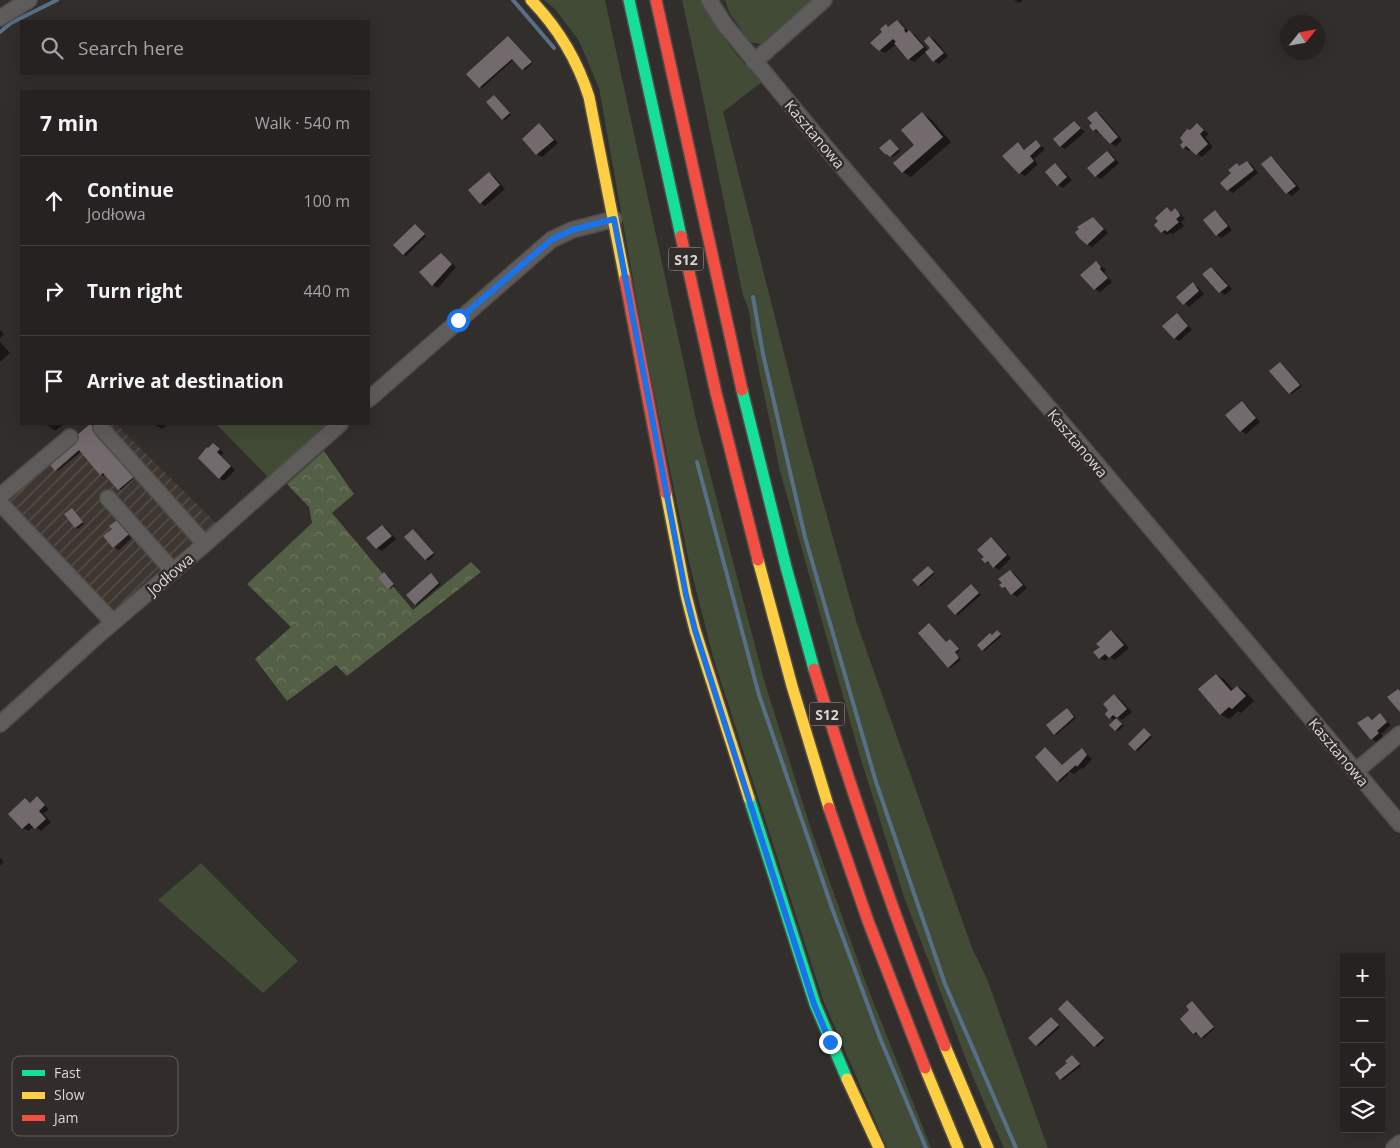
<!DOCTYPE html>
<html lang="en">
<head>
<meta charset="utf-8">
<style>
	:root { --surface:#252221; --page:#312f2e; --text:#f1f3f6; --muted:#a3a4a5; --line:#423f3f }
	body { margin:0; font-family:"Open Sans",sans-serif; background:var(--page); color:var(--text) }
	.controls { position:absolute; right:15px; bottom:15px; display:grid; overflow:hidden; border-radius:0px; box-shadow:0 5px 20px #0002 }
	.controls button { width:45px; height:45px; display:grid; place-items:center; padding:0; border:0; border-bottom:1px solid var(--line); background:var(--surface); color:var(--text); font:25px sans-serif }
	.compass { position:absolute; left:1280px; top:15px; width:45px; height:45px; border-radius:50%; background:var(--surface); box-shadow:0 5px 20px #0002; rotate:59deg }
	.stop { position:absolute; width:15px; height:15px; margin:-11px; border:4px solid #1a73e8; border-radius:50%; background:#fff }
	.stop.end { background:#1a73e8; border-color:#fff; box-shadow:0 1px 5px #0008 }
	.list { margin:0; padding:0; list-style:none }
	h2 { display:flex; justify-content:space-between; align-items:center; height:65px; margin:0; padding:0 20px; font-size:21px }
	h2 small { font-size:16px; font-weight:400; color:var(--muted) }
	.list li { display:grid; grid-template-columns:32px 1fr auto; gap:15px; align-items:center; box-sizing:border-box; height:90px; padding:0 20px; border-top:1px solid var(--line) }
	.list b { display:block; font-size:19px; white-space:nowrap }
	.list p { margin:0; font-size:16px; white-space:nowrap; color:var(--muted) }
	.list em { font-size:16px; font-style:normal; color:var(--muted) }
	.icon { flex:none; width:28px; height:28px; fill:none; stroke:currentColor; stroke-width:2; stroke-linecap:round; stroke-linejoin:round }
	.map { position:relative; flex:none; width:1400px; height:1148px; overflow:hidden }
	.search { position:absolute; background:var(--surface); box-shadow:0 5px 20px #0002; left:20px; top:20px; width:350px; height:55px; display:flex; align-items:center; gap:12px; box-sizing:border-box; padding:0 18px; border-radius:0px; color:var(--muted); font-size:19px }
	.panel { position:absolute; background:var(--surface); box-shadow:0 5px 20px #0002; left:20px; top:90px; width:350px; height:335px; border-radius:0px }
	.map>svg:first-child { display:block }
	.industrial { fill:url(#industrial-furrows) }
	.grass { fill:#414b36 }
	.forest { fill:url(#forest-crowns) }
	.shadow { fill:#0007 }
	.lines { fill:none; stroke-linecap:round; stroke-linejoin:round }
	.stream { stroke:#577087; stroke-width:4 }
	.building { fill:#736a6d }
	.street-casing { stroke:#4f4c4a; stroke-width:18 }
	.fast-casing { stroke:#4f4c4a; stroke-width:14 }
	.slow-casing { stroke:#4f4c4a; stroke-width:14 }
	.jam-casing { stroke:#4f4c4a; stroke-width:14 }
	.street { stroke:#5e5d5c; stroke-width:15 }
	.fast { stroke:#16e098; stroke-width:11 }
	.slow { stroke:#ffcf43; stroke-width:11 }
	.jam { stroke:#f24e42; stroke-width:11 }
	.route { stroke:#1a73e8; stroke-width:6 }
	.labels { text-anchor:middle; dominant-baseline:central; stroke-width:5; stroke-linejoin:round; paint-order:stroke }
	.shield { fill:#322d2b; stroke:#a7a3a1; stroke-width:1 }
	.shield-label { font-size:14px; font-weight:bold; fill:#d9d6d4 }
	.street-label { font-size:15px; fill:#d9d6d4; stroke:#322d2b }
	.key { fill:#322d2b; stroke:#64605e; stroke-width:1 }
	.key-label { font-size:14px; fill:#d9d6d4 }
</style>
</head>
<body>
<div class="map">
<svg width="1400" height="1148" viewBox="0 0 1400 1148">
	<defs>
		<pattern id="industrial-furrows" width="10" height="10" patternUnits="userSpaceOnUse" patternTransform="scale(1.25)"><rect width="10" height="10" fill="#3e3630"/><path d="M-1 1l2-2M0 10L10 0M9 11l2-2" fill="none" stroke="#59524d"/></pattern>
		<pattern id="forest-crowns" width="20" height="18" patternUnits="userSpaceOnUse" patternTransform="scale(1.25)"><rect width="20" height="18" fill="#546045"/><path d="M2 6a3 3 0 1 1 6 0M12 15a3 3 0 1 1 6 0" fill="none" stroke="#6c765f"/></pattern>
	</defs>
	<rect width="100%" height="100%" fill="#312e2c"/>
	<!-- industrial -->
	<path class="industrial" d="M 91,424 L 116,424 L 218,525 L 112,615 L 5,502 L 7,493 Z"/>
	<!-- grass -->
	<path class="grass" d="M 544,0 L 605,0 L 697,424 L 764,680 L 811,829 L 864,978 L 931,1148 L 887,1148 L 823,1000 L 713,657 L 689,562 L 647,358 L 599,88 L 579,41 L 556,10 Z
		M 682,0 L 702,0 C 712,24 742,66 763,81 L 723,112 L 807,444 L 857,624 L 972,948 L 987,979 L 1048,1148 L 1004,1148 L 972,1075 L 904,897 L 859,753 L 780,471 L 751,331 C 751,318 749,307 743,296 L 699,78 Z
		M 725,0 L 812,0 L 763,45 L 750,42 L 730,14 Z
		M 216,424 L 329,424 L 331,426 L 270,479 Z
		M 201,863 L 298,961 L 263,993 L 158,900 Z"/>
	<!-- forest -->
	<path class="forest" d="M 324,451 L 354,494 L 332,513 L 413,610 L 471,562 L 481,572 L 347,676 L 336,665 L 287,701 L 255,659 L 291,627 L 247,584 L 312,523 L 309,507 L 287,484 Z"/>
	<!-- shadow -->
	<path class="shadow" d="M 1014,0 L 1023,0 L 1019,3 Z
		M 897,21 L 902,24 L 909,32 L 915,35 L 928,50 L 931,48 L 930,37 L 935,40 L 948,56 L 939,64 L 934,61 L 926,52 L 914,62 L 909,59 L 896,44 L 885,53 L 880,50 L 872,43 L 884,32 L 886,26 L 890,27 Z
		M 510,38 L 533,63 L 525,70 L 514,59 L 482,88 L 468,74 Z
		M 494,96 L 511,115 L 505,120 L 503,119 Z
		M 1096,112 L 1101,115 L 1122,140 L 1116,146 L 1110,143 L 1101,132 L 1099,133 L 1094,130 Z
		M 922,114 L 930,118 L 951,142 L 911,177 L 903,172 L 895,163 L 916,145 Z
		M 1074,122 L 1085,132 L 1065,149 L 1060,146 Z
		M 1198,124 L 1209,134 L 1205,137 L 1213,147 L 1202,157 L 1191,149 L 1189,151 L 1184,148 L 1190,131 Z
		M 539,125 L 544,128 L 558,143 L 542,157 L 537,154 Z
		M 1036,141 L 1045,149 L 1034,159 L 1038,164 L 1025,176 L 1020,173 L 1004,156 L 1018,144 L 1026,150 Z
		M 892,142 L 900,151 L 893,157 L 887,154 L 881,148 Z
		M 1107,152 L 1112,155 L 1119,163 L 1101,179 L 1096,176 Z
		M 1271,158 L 1276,161 L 1300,189 L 1292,196 L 1287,193 Z
		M 1247,162 L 1252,165 L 1258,173 L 1233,193 L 1228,190 L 1237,164 L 1241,167 Z
		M 1055,165 L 1060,168 L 1072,180 L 1063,188 L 1058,185 Z
		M 489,173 L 494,176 L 505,189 L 485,206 L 480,203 Z
		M 1167,209 L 1172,212 L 1175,210 L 1180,213 L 1185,219 L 1181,222 L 1184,226 L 1173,234 L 1170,233 L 1167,235 L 1162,232 Z
		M 1215,212 L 1220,215 L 1232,230 L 1222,238 L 1217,235 Z
		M 1093,219 L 1098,222 L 1108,233 L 1092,247 L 1087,244 Z
		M 417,226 L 426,236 L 406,256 L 394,245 Z
		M 441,254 L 456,267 L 438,288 L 432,285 Z
		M 1096,262 L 1106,270 L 1104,272 L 1112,282 L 1100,292 L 1095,289 Z
		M 1211,268 L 1216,271 L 1232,289 L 1225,295 L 1220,292 L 1204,274 Z
		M 1193,284 L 1198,287 L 1204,294 L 1189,307 L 1178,297 Z
		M 1177,315 L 1182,318 L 1192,330 L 1179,341 L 1174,338 Z
		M 0,330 L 4,334 L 0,338 Z
		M 0,342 L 10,353 L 0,362 Z
		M 1281,363 L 1302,386 L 1292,394 L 1290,393 Z
		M 1242,403 L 1247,406 L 1260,422 L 1246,434 L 1241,431 Z
		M 46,424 L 64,424 L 55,431 Z
		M 153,424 L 168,424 L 162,429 Z
		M 91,426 L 136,477 L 121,490 L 106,474 L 103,476 L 101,474 L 82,451 L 58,471 L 56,470 Z
		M 213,444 L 224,453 L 221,455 L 235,470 L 224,481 L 219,478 Z
		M 72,509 L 84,524 L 78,529 L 75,528 Z
		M 117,521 L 122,524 L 133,537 L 119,550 L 113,547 Z
		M 382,526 L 387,529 L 396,539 L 382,551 L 377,548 Z
		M 414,530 L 435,554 L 428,561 L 406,537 Z
		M 991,539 L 996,542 L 1011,558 L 999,570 L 983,559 L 985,557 Z
		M 928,567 L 935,573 L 921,586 L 919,585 Z
		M 1010,571 L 1015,574 L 1027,588 L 1017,597 L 1003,587 Z
		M 387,575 L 395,585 L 391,589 L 388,588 Z
		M 433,576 L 441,584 L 417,605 L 415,604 Z
		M 973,587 L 981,595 L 958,615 L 956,614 Z
		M 929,625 L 946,643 L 950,640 L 960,650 L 956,654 L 961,660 L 950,668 L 948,667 Z
		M 1111,632 L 1117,635 L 1129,648 L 1115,660 L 1110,657 L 1105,661 L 1100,658 L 1101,647 Z
		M 999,633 L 1002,636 L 984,651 L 982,650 Z
		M 1216,675 L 1225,680 L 1234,691 L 1238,687 L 1246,692 L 1254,701 L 1241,713 L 1238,711 L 1229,719 L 1220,714 Z
		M 1114,695 L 1119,698 L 1132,712 L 1122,720 L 1118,718 L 1116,720 L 1124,726 L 1118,731 L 1111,725 L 1115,721 L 1106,714 L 1110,710 Z
		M 1069,711 L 1076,718 L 1056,735 L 1054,734 Z
		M 1380,715 L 1391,725 L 1381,734 L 1383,737 L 1377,742 L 1372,739 L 1359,724 L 1368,717 L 1374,720 Z
		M 1146,731 L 1152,737 L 1138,751 L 1135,750 Z
		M 1082,750 L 1092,759 L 1083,769 L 1081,768 L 1074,774 L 1066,770 L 1069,774 L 1060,782 L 1037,757 L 1062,766 Z
		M 37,798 L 49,809 L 43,814 L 51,822 L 41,831 L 34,826 L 28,831 L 23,828 L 10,814 L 25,799 L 31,803 Z
		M 0,858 L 4,862 L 0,866 Z
		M 1068,1002 L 1105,1040 L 1097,1047 L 1059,1009 Z
		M 1194,1004 L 1215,1028 L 1204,1038 L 1198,1033 L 1196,1035 L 1194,1033 L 1181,1019 L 1191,1011 Z
		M 1053,1019 L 1060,1027 L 1039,1046 L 1037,1045 Z
		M 1074,1058 L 1081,1066 L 1063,1080 L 1061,1079 Z"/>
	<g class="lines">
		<!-- stream -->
		<path class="stream" d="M 513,0 L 554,48
			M 0,32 L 11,23 L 57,0
			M 753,297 L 763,354 L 805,537 L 876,782 L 945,984 L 1016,1148
			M 697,462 L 759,695 L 832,908 L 880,1038 L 926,1148"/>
	</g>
	<!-- building -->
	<path class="building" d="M 897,20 L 905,29 L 904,30 L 906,33 L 909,30 L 924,47 L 908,60 L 894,43 L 896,42 L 893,39 L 879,51 L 870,43 L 882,32 L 880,29 L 886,24 L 888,27 Z
		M 508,36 L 532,62 L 522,70 L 512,59 L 479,88 L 466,74 Z
		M 929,36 L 944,53 L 933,62 L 925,52 L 930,48 L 924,41 Z
		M 494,95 L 510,113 L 502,120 L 486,102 Z
		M 1096,111 L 1118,137 L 1110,144 L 1096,129 L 1093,131 L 1089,126 L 1092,123 L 1087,118 Z
		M 922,112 L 943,137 L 902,173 L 893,163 L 914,145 L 901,130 Z
		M 1074,121 L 1081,128 L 1060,147 L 1053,139 Z
		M 539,123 L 554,140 L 536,155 L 522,139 Z
		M 1197,123 L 1204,130 L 1200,134 L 1208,144 L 1196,155 L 1186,146 L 1183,149 L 1180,145 L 1183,142 L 1180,138 L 1187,129 L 1190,130 Z
		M 890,139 L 899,149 L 890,157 L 887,154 L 886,155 L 879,148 Z
		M 1036,140 L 1041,146 L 1030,156 L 1034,161 L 1019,174 L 1002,156 L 1018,142 L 1024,150 Z
		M 1107,151 L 1115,160 L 1095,177 L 1087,168 Z
		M 1271,156 L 1296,186 L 1286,194 L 1261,164 Z
		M 1247,161 L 1254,170 L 1227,191 L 1220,183 L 1231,173 L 1228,170 L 1237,163 L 1239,166 Z
		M 1055,163 L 1067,177 L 1057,186 L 1045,172 Z
		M 489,172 L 500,185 L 480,204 L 468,190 Z
		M 1167,207 L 1171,212 L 1175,208 L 1179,213 L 1180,216 L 1176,219 L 1179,222 L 1167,232 L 1165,230 L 1161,233 L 1154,225 L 1158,221 L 1155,218 Z
		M 1215,210 L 1228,226 L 1216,236 L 1203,220 Z
		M 1093,217 L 1104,229 L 1087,245 L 1079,238 L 1075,232 L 1079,229 L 1077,227 Z
		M 415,224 L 425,234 L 403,255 L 393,245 Z
		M 441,253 L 452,264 L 432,286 L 419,272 Z
		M 1096,261 L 1101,267 L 1100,269 L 1108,278 L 1094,290 L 1080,275 Z
		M 1211,267 L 1228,286 L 1219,293 L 1202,274 Z
		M 1193,282 L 1199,291 L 1183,305 L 1176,297 Z
		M 1177,313 L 1188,326 L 1174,339 L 1162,326 Z
		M 1280,362 L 1300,385 L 1289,394 L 1269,371 Z
		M 1242,401 L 1256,418 L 1240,432 L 1225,415 Z
		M 90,424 L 135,476 L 118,490 L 103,473 L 100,475 L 79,450 L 55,471 L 47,461 Z
		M 213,443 L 220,449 L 217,452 L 231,466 L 219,479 L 198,458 L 207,447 L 208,448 Z
		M 72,508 L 83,522 L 75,528 L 64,514 Z
		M 117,520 L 129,534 L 113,548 L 103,536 L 112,529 L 109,526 Z
		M 382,525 L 392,536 L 376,549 L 366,538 Z
		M 413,529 L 434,553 L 425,560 L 404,537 Z
		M 991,537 L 1007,555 L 993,568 L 988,561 L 985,563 L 981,559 L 984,557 L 977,550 Z
		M 928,566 L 934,572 L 918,586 L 912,580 Z
		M 1010,570 L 1023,585 L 1011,595 L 1005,587 L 1002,588 L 999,585 L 1002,583 L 998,579 Z
		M 384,572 L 394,584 L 388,589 L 378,578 Z
		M 431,573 L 439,583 L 415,605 L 406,595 Z
		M 971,584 L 979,593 L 955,615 L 947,606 Z
		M 929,623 L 946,642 L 950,639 L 959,649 L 955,652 L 959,658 L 948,668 L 918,633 Z
		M 997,630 L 1001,634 L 982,651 L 977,645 L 990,633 L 992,635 Z
		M 1111,630 L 1124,645 L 1109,658 L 1105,654 L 1099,659 L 1093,652 L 1100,647 L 1096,644 Z
		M 1216,674 L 1231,691 L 1237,686 L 1246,696 L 1232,709 L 1229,707 L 1220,715 L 1198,689 Z
		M 1398,689 L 1400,691 L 1400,712 L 1387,697 Z
		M 1114,694 L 1127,709 L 1117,718 L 1113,715 L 1109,719 L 1105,714 L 1108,710 L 1103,704 Z
		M 1067,708 L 1074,717 L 1054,735 L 1046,725 Z
		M 1380,713 L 1387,722 L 1377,731 L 1379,733 L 1371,740 L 1357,723 L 1368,716 L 1372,720 Z
		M 1116,718 L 1122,724 L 1115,731 L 1109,725 Z
		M 1144,728 L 1151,735 L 1135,751 L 1128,744 Z
		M 1045,747 L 1062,765 L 1082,748 L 1087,755 L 1077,767 L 1076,765 L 1057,782 L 1035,757 Z
		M 37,796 L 45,805 L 39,811 L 46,819 L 35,829 L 29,823 L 22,829 L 8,814 L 25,798 L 30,803 Z
		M 1067,1000 L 1104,1038 L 1094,1047 L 1058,1009 Z
		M 1192,1001 L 1214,1027 L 1201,1038 L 1196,1032 L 1193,1034 L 1180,1019 L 1189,1010 L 1186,1006 Z
		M 1051,1017 L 1059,1025 L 1036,1046 L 1028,1038 Z
		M 1072,1055 L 1080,1064 L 1060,1080 L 1055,1073 L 1067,1063 L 1065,1061 Z"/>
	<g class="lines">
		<defs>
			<path id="street" d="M 709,0 L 725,25 L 828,150 L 1079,443 L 1400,824
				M 0,18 L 29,0
				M 754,62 L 824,0
				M 369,399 L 551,240 L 572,230 L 614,219
				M 101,428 L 205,544
				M 0,496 L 70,437
				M 108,498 L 173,571
				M 0,503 L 113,622
				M 0,724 L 96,637 L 205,544 L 340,424
				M 1356,771 L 1400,734
				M 1394,1148 L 1400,1143"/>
			<path id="fast" d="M 629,0 L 681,236
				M 742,390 L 786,567 L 814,669
				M 749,798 L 815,1004 L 847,1079"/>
			<path id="slow" d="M 531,0 C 559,29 577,59 589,97 L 625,279
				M 666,493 L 686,595 L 695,630 L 749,798
				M 758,560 L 792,686 L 829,808
				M 945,1046 L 988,1148
				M 925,1068 L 958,1148
				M 847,1079 L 879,1148"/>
			<path id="jam" d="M 656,0 L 742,390
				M 681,236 L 716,393 L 758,560
				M 625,279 L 666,493
				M 814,669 C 853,796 896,922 945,1046
				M 829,808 L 868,921 L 925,1068"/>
		</defs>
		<!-- street casing -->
		<use href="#street" class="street-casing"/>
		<!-- fast casing -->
		<use href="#fast" class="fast-casing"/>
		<!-- slow casing -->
		<use href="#slow" class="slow-casing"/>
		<!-- jam casing -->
		<use href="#jam" class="jam-casing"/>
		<!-- street -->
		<use href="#street" class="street"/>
		<!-- fast -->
		<use href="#fast" class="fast"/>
		<!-- slow -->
		<use href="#slow" class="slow"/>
		<!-- jam -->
		<use href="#jam" class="jam"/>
	</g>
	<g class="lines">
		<!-- route -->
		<path class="route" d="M 458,320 L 551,240 L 572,230 L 614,219 L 686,595 L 695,630 L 814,1004 L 830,1042"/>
	</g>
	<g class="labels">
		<!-- shield labels -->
		<g class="shield">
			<rect x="668.5" y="247.5" width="35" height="23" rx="4"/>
			<rect x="809.5" y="702.5" width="35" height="23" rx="4"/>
		</g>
		<g class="shield-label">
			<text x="686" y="259">S12</text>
			<text x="827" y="714">S12</text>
		</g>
		<!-- street labels -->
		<g class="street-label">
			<text transform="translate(815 134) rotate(50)">Kasztanowa</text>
			<text transform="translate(1078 443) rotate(50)">Kasztanowa</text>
			<text transform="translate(170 574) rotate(-41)">Jodłowa</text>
			<text transform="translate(1339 752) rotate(50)">Kasztanowa</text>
		</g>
	</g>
	<!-- legend -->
	<rect x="12" y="1056" width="166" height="80" rx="8" class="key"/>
	<rect x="22" y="1070" width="23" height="6" fill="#16e098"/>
	<rect x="22" y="1092" width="23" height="7" fill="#ffcf43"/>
	<rect x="22" y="1115" width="23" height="6" fill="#f24e42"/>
	<g class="key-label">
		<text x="54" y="1078">Fast</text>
		<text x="54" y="1100">Slow</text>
		<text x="54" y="1123">Jam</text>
	</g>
</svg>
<div class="controls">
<button>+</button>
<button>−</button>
<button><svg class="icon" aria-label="locate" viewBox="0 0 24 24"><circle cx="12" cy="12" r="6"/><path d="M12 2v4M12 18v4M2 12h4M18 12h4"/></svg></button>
<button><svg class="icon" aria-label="layers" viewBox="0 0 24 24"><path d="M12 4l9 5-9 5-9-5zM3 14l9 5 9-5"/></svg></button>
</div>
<svg class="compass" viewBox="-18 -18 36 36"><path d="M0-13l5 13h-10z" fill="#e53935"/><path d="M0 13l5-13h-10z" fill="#a3a4a5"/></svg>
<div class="stop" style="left:458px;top:320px"></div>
<div class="stop end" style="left:830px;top:1042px"></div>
<div class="search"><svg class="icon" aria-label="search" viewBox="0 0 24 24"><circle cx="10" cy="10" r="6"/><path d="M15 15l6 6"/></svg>Search here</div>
<section class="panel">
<h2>7 min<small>Walk · 540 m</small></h2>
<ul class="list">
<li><svg class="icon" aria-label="ahead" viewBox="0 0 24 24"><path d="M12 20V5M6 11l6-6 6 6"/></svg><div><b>Continue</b><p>Jodłowa</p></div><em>100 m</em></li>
<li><svg class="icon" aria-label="right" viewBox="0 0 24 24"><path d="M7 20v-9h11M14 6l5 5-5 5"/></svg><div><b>Turn right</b></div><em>440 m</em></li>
<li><svg class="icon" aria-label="arrive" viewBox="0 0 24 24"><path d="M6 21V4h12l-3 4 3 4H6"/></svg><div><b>Arrive at destination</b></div></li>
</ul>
</section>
</div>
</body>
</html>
